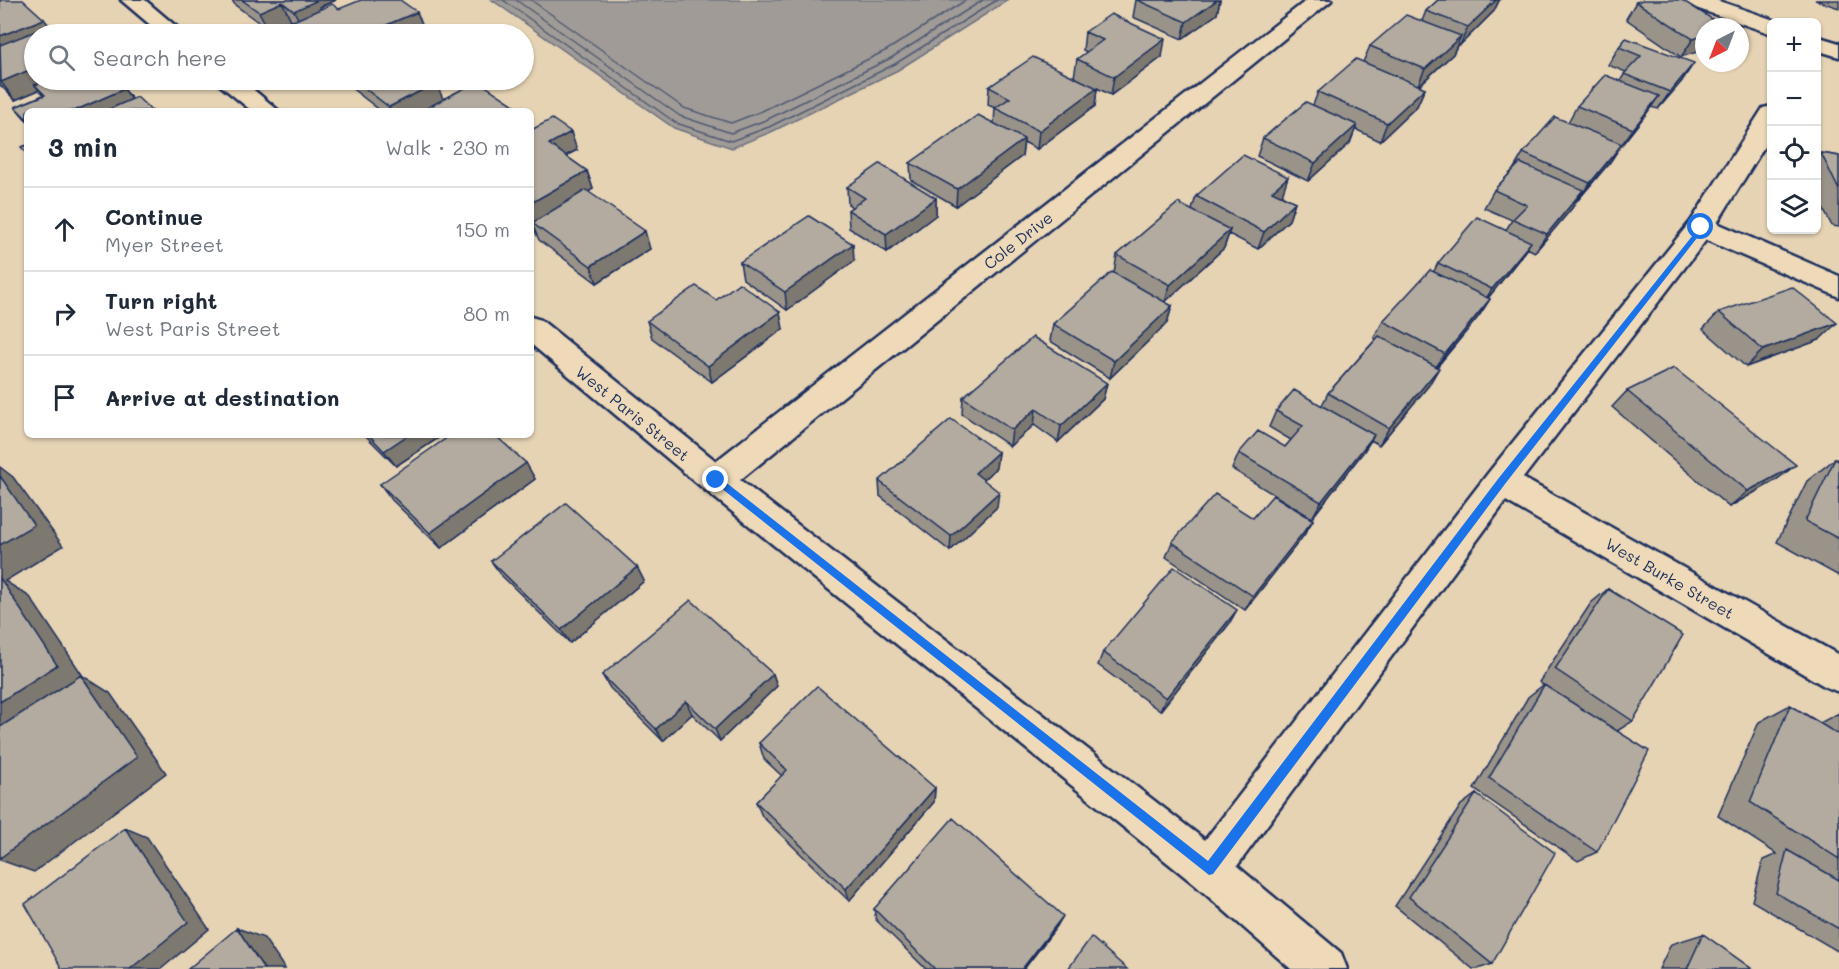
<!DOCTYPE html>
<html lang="en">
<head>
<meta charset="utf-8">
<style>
	:root { --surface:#fff; --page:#f2f2f3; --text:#1f2937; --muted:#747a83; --line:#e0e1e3 }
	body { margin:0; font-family:Mali,sans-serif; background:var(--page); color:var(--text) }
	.controls { position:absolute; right:18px; top:18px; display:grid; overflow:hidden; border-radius:9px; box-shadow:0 2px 4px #0004 }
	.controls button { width:54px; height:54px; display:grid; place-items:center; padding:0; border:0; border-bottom:2px solid var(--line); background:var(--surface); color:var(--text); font:30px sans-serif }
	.compass { position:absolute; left:1695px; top:18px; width:54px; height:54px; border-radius:50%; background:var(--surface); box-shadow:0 2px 4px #0004; rotate:222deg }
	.stop { position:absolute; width:18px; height:18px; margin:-14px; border:4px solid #1a73e8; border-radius:50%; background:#fff }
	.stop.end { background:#1a73e8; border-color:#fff; box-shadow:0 2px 6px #0008 }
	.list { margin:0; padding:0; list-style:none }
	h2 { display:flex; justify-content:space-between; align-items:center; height:78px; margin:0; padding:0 24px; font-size:26px }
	h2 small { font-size:20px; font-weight:400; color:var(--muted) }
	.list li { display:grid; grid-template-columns:39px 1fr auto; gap:18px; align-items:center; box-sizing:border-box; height:84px; padding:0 24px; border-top:2px solid var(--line) }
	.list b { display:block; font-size:22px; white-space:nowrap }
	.list p { margin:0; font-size:20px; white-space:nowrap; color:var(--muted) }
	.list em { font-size:20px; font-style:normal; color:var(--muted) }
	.icon { flex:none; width:33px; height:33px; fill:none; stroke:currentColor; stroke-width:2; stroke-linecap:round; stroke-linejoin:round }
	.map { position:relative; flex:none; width:1839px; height:969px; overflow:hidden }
	.search { position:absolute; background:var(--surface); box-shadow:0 2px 4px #0004; left:24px; top:24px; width:510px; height:66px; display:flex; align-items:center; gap:15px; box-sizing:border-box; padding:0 21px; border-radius:33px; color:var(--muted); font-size:22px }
	.panel { position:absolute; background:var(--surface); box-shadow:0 2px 4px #0004; left:24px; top:108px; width:510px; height:330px; border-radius:9px }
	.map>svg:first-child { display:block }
	.water { fill:#a09b96; stroke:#6b7080; stroke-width:1.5 }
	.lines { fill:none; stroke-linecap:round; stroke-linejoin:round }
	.shore { stroke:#505a74; stroke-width:1.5 }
	.minor-casing { stroke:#1b2f5e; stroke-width:5 }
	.minor { fill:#eedab8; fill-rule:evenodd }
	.wall { fill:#9a9389; stroke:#1b2f5e; stroke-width:1.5 }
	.shaded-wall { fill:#7d786f; stroke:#1b2f5e; stroke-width:1.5 }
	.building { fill:#b3ab9f; stroke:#1b2f5e; stroke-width:1.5 }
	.route { fill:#1a73e8 }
	.labels { text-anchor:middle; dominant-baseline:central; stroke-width:4.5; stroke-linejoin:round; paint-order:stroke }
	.street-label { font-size:16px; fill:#1b2f5e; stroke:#eedab8 }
</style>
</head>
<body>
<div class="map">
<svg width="1839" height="969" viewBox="0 0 1839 969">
	<rect width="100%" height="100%" fill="#e6d3b4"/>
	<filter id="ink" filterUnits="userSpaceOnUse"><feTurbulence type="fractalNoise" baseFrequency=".0167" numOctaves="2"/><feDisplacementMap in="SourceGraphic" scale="12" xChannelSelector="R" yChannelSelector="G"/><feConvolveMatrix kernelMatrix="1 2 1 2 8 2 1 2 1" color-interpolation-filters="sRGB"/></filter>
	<g filter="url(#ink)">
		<!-- water -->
		<path class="water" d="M 492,0 L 1008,0 L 898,70 L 771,132 L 732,148 L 674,128 Z"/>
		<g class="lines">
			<!-- shore -->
			<path class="shore" d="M 503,0 L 676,123 L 731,141 L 769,127 L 895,64 L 997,0
				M 516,0 L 680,116 L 731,133 L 766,120 L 891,58 L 983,0
				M 531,0 L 684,108 L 731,123 L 762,111 L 887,50 L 966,0"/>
			<defs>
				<path id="minor" d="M 121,0 L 145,0 L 185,34 L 161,34 Z
					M 1307,0 L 1332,0 L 740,480 L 1205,840 L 1489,472 L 1691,221 L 1763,108 L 1772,106 L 1772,134 L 1717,223 L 1839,276 L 1839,297 L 1706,240 L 1523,478 L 1839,655 L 1839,692 L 1826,687 L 1506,501 L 1237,866 L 1341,953 L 1347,969 L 1291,969 L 1194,884 L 704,489 L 531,344 L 531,317 L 541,320 L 716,461 Z
					M 1684,0 L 1716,0 L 1780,22 L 1772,22 L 1772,34 L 1687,5 Z
					M 1816,36 L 1839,43 L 1839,57 L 1816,50 Z
					M 217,80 L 242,80 L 279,111 L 252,111 L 220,85 Z"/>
			</defs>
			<!-- minor casing -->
			<use href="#minor" class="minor-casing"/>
			<!-- minor -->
			<use href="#minor" class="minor"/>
		</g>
		<!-- wall -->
		<path class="wall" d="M 0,0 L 34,80 L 124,89 L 132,99 L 152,111 L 27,111 L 27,121 L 15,107 L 43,95 L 39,90 L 15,100 L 0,85 Z
			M 232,0 L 336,0 L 320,7 L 321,9 L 339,9 L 424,29 L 412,34 L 290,34 L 284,25 L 293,21 L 291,20 L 269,30 L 235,5 Z
			M 1136,0 L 1220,0 L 1217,14 L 1182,39 L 1133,17 Z
			M 1438,0 L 1500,0 L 1499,1 L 1494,11 L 1460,45 L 1458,44 L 1453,54 L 1419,86 L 1425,88 L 1417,106 L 1380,141 L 1355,129 L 1350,143 L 1308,181 L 1257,156 L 1263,138 L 1313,105 L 1318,92 L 1363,62 L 1370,46 L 1422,21 L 1426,11 Z
			M 1815,0 L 1839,0 L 1839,8 Z
			M 1636,2 L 1725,27 L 1681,57 L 1626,19 Z
			M 1085,32 L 1162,57 L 1111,95 L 1097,88 L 1095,106 L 1037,149 L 1024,142 L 1022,156 L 956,206 L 911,180 L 910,163 L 994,123 L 995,108 L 988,105 L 989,87 L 1074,77 L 1077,59 L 1087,52 L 1083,50 Z
			M 1626,38 L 1682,81 L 1658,109 L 1651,107 L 1622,144 L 1610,162 L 1578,200 L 1577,200 L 1572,208 L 1535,252 L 1527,248 L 1519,259 L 1488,298 L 1490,299 L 1479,316 L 1437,367 L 1429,385 L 1379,445 L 1371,440 L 1364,451 L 1312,518 L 1232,469 L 1239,453 L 1285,447 L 1291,440 L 1269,427 L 1276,411 L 1322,405 L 1328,393 L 1376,339 L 1374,338 L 1383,321 L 1434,271 L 1438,263 L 1506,230 L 1512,220 L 1484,208 L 1494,190 L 1513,170 L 1523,153 L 1568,122 L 1577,106 L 1620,81 L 1626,72 L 1608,65 L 1619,47 Z
			M 341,80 L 431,80 L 443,99 L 473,84 L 466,80 L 490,80 L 481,84 L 523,111 L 381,111 Z
			M 531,130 L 577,150 L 566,156 L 587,171 L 593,189 L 588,192 L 650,249 L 597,283 L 539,240 L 532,224 Z
			M 1821,153 L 1839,156 L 1839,227 L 1832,226 L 1816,195 L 1816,158 Z
			M 847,187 L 936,198 L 936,215 L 887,252 L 849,228 L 848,210 L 852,207 L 848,204 Z
			M 1281,195 L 1295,202 L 1289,220 L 1258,249 L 1229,234 L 1224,248 L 1165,302 L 1172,306 L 1167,323 L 1110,378 L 1050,341 L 1053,324 L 1114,273 L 1117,255 L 1192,210 L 1196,196 L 1282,195 Z
			M 854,261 L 787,310 L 743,279 L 740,262 Z
			M 716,300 L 783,329 L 712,382 L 652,338 L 647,321 Z
			M 1719,312 L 1819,340 L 1746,367 L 1703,329 Z
			M 1107,383 L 1103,399 L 1058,442 L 1034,425 L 1010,446 L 962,414 L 963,397 Z
			M 1627,391 L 1776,480 L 1729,507 L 1612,407 Z
			M 365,435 L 443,435 L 396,466 Z
			M 998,452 L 996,468 L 983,480 L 997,507 L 950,551 L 880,496 L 879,481 Z
			M 1835,459 L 1839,461 L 1839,576 L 1777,542 L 1807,481 Z
			M 526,463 L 535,479 L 441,548 L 392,500 L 380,484 Z
			M 1253,518 L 1313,520 L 1304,535 L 1245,610 L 1166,557 L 1172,542 Z
			M 491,561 L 637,567 L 644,581 L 570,643 L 501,575 Z
			M 1608,589 L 1633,721 L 1617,731 L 1597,852 L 1578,861 L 1474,789 L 1528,697 L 1543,685 L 1539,682 L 1591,603 Z
			M 1229,624 L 1160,711 L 1098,665 L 1103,652 Z
			M 773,674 L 777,686 L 720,741 L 692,714 L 663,741 L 610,688 L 602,675 Z
			M 1790,705 L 1820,723 L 1839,713 L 1839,952 L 1752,901 L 1763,860 L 1777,854 L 1718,816 L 1759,722 Z
			M 759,743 L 935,788 L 934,802 L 849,901 L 762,816 L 756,802 L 782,776 L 764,759 Z
			M 1476,794 L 1492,964 L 1478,969 L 1473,969 L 1395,906 L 1461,805 Z
			M 874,909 L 1057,926 L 1024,969 L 926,969 L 876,920 Z
			M 1703,934 L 1752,969 L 1659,969 L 1671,944 Z"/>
		<!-- shaded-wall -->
		<path class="shaded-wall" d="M 308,0 L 336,0 L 320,7 L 325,19 L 303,28 L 294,11 Z
			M 1217,0 L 1220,0 L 1217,14 L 1182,39 L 1186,22 Z
			M 1496,0 L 1499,0 L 1494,11 L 1460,45 L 1468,27 Z
			M 282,2 L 291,20 L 269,30 L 259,12 Z
			M 417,12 L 424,29 L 412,34 L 371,34 L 370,32 Z
			M 44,19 L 56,34 L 34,34 L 0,59 L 0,36 Z
			M 1461,36 L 1453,54 L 1417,87 L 1425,69 Z
			M 1704,36 L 1704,50 L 1681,57 L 1693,39 Z
			M 1165,39 L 1162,57 L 1111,95 L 1114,77 Z
			M 1694,63 L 1682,81 L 1658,109 L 1670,92 Z
			M 34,68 L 34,80 L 64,80 L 35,85 L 39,90 L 15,100 L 1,82 Z
			M 473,80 L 490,80 L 476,86 Z
			M 436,83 L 444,101 L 424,111 L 391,111 L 389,107 Z
			M 1097,88 L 1095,106 L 1037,149 L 1039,131 Z
			M 1425,88 L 1417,106 L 1380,141 L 1387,123 Z
			M 124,89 L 137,106 L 127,111 L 74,111 Z
			M 1659,96 L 1647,113 L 1621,146 L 1633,129 Z
			M 1357,125 L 1350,143 L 1308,181 L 1315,163 Z
			M 571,132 L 577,150 L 555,161 L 549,144 Z
			M 1024,139 L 1022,156 L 956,206 L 957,189 Z
			M 1622,144 L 1610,162 L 1578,200 L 1590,183 Z
			M 587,171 L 593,189 L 531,225 L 531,203 Z
			M 1288,177 L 1282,195 L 1266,209 L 1272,191 Z
			M 1583,190 L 1572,208 L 1535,252 L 1547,234 Z
			M 936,198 L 936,215 L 887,252 L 886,234 Z
			M 1295,202 L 1289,220 L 1258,249 L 1264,232 Z
			M 1230,230 L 1224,248 L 1165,302 L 1170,285 Z
			M 645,231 L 650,249 L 597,283 L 591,266 Z
			M 1531,242 L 1519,259 L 1481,307 L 1492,289 Z
			M 853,244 L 854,261 L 787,310 L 785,292 Z
			M 1490,299 L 1479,316 L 1434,370 L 1445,354 Z
			M 1172,306 L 1167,323 L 1110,378 L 1114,361 Z
			M 780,312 L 783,329 L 712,382 L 708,366 Z
			M 1837,323 L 1819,340 L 1746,367 L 1763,350 Z
			M 1439,368 L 1429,385 L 1379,445 L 1389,428 Z
			M 1107,383 L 1103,399 L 1058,442 L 1061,426 Z
			M 1036,409 L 1034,425 L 1010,446 L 1012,430 Z
			M 408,435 L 443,435 L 396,466 L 384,451 Z
			M 1374,435 L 1364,451 L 1312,518 L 1321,502 Z
			M 998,452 L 996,468 L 973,489 L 975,473 Z
			M 526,463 L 535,479 L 441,548 L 430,533 Z
			M 1796,465 L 1776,480 L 1729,507 L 1748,491 Z
			M 0,467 L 13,477 L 63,546 L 5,581 L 30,597 L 83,676 L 110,693 L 166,773 L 34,872 L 0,860 Z
			M 999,492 L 997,507 L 950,551 L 951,536 Z
			M 1313,520 L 1304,535 L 1245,610 L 1253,596 Z
			M 637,567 L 644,581 L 570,643 L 561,630 Z
			M 1237,610 L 1229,624 L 1160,711 L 1166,698 Z
			M 773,674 L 777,686 L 720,741 L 715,729 Z
			M 686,701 L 692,714 L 663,741 L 656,729 Z
			M 935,788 L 934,802 L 849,901 L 846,889 Z
			M 125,828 L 147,837 L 209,929 L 161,969 L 130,969 Z
			M 1063,916 L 1057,926 L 1024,969 L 1022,969 Z
			M 237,928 L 264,938 L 285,969 L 264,969 Z"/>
		<!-- building -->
		<path class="building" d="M 0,0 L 23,0 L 44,19 L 0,36 Z
			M 242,0 L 315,0 L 316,1 L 294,11 L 282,2 L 259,12 Z
			M 361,0 L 400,0 L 417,12 L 370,32 L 373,34 L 297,34 L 284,25 L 332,4 L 339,9 Z
			M 1137,0 L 1217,0 L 1186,22 Z
			M 1438,0 L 1496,0 L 1468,27 L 1426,11 Z
			M 1643,0 L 1682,0 L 1725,27 L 1704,27 L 1704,36 L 1693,39 L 1636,2 Z
			M 1111,14 L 1165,39 L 1114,77 L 1077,59 L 1103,40 L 1085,32 Z
			M 1406,15 L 1461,36 L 1425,69 L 1370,46 Z
			M 46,27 L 54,34 L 34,34 L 34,68 L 1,82 L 0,45 Z
			M 1626,38 L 1694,63 L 1670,92 L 1624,74 L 1641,56 L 1619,47 Z
			M 1033,57 L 1097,88 L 1039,131 L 995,108 L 1010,98 L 989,87 Z
			M 1356,59 L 1425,88 L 1387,123 L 1318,92 Z
			M 1605,75 L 1659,96 L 1633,129 L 1577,106 Z
			M 48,80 L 113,80 L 124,89 L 74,111 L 27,111 L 27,119 L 15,107 L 45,95 L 35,85 Z
			M 354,80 L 431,80 L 436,83 L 389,107 Z
			M 478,81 L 523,111 L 421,111 Z
			M 137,97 L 152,111 L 105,111 Z
			M 1306,102 L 1357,125 L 1315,163 L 1263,138 Z
			M 978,115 L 1024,139 L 957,189 L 910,163 Z
			M 1555,117 L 1622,144 L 1590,183 L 1523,153 Z
			M 552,119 L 571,132 L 549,144 L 587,171 L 531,203 L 531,130 Z
			M 27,145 L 27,153 L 21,147 Z
			M 1821,153 L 1839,156 L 1839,190 Z
			M 1243,155 L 1288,177 L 1272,191 L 1295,202 L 1264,232 L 1196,196 Z
			M 1520,163 L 1583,190 L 1547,234 L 1513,219 L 1527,205 L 1494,190 Z
			M 880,164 L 936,198 L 886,234 L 848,210 L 865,198 L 847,187 Z
			M 586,190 L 645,231 L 591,266 L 532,223 Z
			M 1178,203 L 1230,230 L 1170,285 L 1117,255 Z
			M 809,216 L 853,244 L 785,292 L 740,262 Z
			M 1477,217 L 1531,242 L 1492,289 L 1438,263 Z
			M 1430,270 L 1490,299 L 1445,354 L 1383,321 Z
			M 1112,272 L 1172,306 L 1114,361 L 1053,324 Z
			M 739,283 L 780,312 L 708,366 L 647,321 L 696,286 L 716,300 Z
			M 1792,287 L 1837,323 L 1763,350 L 1719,312 Z
			M 1379,336 L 1439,368 L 1389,428 L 1328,393 Z
			M 1033,337 L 1107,383 L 1061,426 L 1036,409 L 1012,430 L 963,397 Z
			M 1674,368 L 1796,465 L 1748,491 L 1627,391 Z
			M 1294,390 L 1374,435 L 1321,502 L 1239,453 L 1258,431 L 1285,447 L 1303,426 L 1276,411 Z
			M 951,419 L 998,452 L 975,473 L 999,492 L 951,536 L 879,481 Z
			M 369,435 L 408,435 L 384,451 Z
			M 451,435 L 495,435 L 526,463 L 430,533 L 380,484 Z
			M 1835,459 L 1839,461 L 1839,539 L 1805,521 Z
			M 0,476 L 34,525 L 0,545 Z
			M 1215,494 L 1253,518 L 1273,495 L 1313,520 L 1253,596 L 1172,542 Z
			M 566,503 L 637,567 L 561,630 L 491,561 Z
			M 1174,567 L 1237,610 L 1166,698 L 1103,652 Z
			M 0,578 L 57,665 L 0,702 Z
			M 1608,589 L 1683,635 L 1633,721 L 1555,669 Z
			M 691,600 L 773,674 L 715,729 L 686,701 L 656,729 L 602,675 Z
			M 81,675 L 137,757 L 0,858 L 0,727 Z
			M 1544,685 L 1649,751 L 1597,852 L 1489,778 Z
			M 817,686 L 935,788 L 846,889 L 756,802 L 787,770 L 759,743 Z
			M 1790,705 L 1839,735 L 1839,859 L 1750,802 Z
			M 1476,794 L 1555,853 L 1492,964 L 1409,897 Z
			M 953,818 L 1063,916 L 1022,969 L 935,969 L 874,909 Z
			M 125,828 L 188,922 L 130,969 L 62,969 L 25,904 Z
			M 1787,850 L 1839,880 L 1839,929 L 1776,893 Z
			M 237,928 L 264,969 L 188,969 Z
			M 1703,934 L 1752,969 L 1687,969 Z
			M 1091,937 L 1127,969 L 1068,969 Z"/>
	</g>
	<!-- route -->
	<path class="route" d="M 1701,225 L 1704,226 L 1704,229 L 1505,484 L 1213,874 L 1209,875 L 711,480 L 716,476 L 719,477 L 1208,861 L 1498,479 Z"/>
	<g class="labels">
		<!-- street labels -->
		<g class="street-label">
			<text transform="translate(1018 240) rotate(-38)">Cole Drive</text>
			<text transform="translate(633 413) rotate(39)">West Paris Street</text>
			<text transform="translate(1670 578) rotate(30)">West Burke Street</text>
		</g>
	</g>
</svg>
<div class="controls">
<button>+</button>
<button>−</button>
<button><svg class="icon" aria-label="locate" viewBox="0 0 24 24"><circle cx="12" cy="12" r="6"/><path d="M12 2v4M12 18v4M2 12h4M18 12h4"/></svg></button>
<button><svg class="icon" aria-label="layers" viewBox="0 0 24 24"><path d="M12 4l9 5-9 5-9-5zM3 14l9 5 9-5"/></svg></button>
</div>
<svg class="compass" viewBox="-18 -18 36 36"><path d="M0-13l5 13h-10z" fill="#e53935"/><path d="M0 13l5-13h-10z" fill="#747a83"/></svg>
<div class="stop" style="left:1701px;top:227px"></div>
<div class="stop end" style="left:716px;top:480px"></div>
<div class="search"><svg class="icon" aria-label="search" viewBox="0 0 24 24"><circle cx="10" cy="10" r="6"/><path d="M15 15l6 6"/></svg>Search here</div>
<section class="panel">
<h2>3 min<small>Walk · 230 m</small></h2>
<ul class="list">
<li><svg class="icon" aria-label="ahead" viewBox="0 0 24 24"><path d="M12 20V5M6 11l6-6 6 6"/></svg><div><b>Continue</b><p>Myer Street</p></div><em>150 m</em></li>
<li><svg class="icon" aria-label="right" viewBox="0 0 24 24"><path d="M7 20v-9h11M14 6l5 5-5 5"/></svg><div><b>Turn right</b><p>West Paris Street</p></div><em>80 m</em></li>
<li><svg class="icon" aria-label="arrive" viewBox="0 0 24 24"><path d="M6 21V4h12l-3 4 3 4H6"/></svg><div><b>Arrive at destination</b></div></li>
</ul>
</section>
</div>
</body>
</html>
